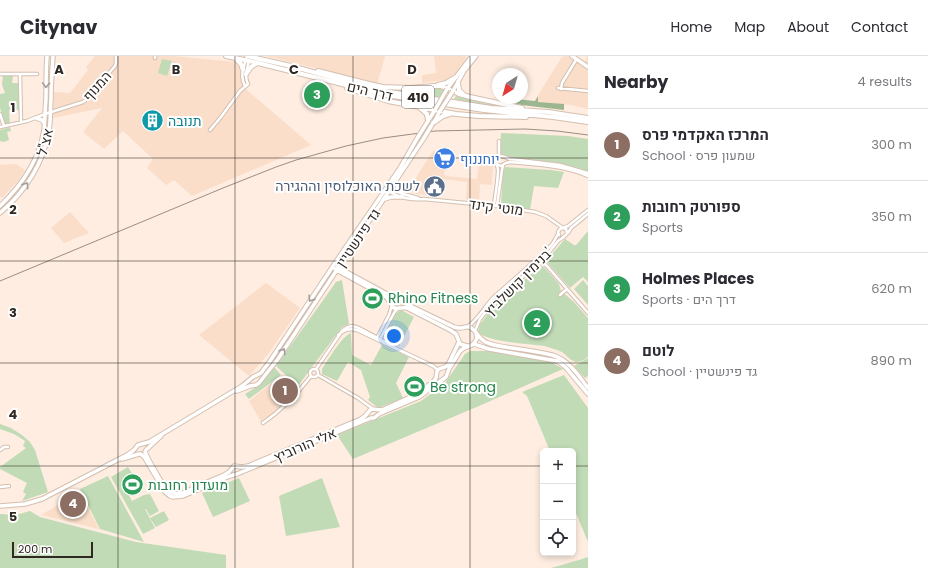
<!DOCTYPE html>
<html lang="en">
<head>
<meta charset="utf-8">
<style>
	:root { --surface:#fff; --page:#f7f7f7; --text:#2b2b33; --muted:#7c7c81; --line:#e1e1e2; --accent:#126169 }
	body { margin:0; font-family:Poppins,Heebo,sans-serif; background:var(--page); color:var(--text) }
	.controls { position:absolute; right:12px; bottom:12px; display:grid; overflow:hidden; border-radius:6px; box-shadow:0 2px 6px #0003 }
	.controls button { width:36px; height:36px; display:grid; place-items:center; padding:0; border:0; border-bottom:1px solid var(--line); background:var(--surface); color:var(--text); font:20px sans-serif }
	.compass { position:absolute; left:492px; top:12px; width:36px; height:36px; border-radius:50%; background:var(--surface); box-shadow:0 2px 6px #0003; rotate:217deg }
	.scale { position:absolute; left:12px; bottom:10px; width:81px; box-sizing:border-box; padding-left:4px; border:2px solid #302822; border-top:0; font-size:11px; line-height:14px; white-space:nowrap; color:#302822; -webkit-text-stroke:3px #fff; paint-order:stroke }
	.you { position:absolute; left:394px; top:280px; width:14px; height:14px; margin:-10px; border:3px solid #fff; border-radius:50%; background:#1a73e8; box-shadow:0 0 0 6px #1a73e833 }
	.badge { display:grid; place-items:center; width:26px; height:26px; border-radius:50%; background:var(--accent); color:#fff; font-size:13px; font-weight:700 }
	.pin { position:absolute; translate:-50% -50%; border:2px solid #fff; box-shadow:0 1px 4px #0006 }
	.list { margin:0; padding:0; list-style:none }
	h2 { display:flex; justify-content:space-between; align-items:center; height:52px; margin:0; padding:0 16px; font-size:17px }
	h2 small { font-size:13px; font-weight:400; color:var(--muted) }
	.list li { display:grid; grid-template-columns:26px 1fr auto; gap:12px; align-items:center; box-sizing:border-box; height:72px; padding:0 16px; border-top:1px solid var(--line) }
	.list b { display:block; font-size:15px; white-space:nowrap }
	.list p { margin:0; font-size:13px; white-space:nowrap; color:var(--muted) }
	.list em { font-size:13px; font-style:normal; color:var(--muted) }
	.icon { flex:none; width:22px; height:22px; fill:none; stroke:currentColor; stroke-width:2; stroke-linecap:round; stroke-linejoin:round }
	.map { position:relative; flex:none; width:588px; height:512px; overflow:hidden }
	header { display:flex; align-items:center; gap:24px; box-sizing:border-box; height:56px; padding:0 20px; background:var(--surface); border-bottom:1px solid var(--line) }
	header strong { font-size:19px }
	nav { display:flex; gap:22px; margin-inline-start:auto; font-size:14px }
	main { display:flex }
	aside { flex:1; background:var(--surface) }
	.map>svg:first-child { display:block }
	.built { fill:#fadec9 }
	.green { fill:#c1dbb7 }
	.forest { fill:#9bb690 }
	.lines { fill:none; stroke-linecap:round; stroke-linejoin:round }
	.street-casing { stroke:#d4bfb0; stroke-width:4.5 }
	.secondary-casing { stroke:#d4bfb0; stroke-width:5.5 }
	.primary-casing { stroke:#d4bfb0; stroke-width:6 }
	.street { stroke:#fff; stroke-width:2.5 }
	.secondary { stroke:#fff; stroke-width:3.5 }
	.primary { stroke:#fff; stroke-width:4 }
	.rail { stroke:#9b8e85; stroke-width:1 }
	.secondary-bridge-casing { stroke:#d4bfb0; stroke-width:5.5; stroke-linecap:butt }
	.secondary-bridge { stroke:#fff; stroke-width:3.5 }
	.oneway { stroke:#a29e9c }
	.grid { fill:none; stroke:#302822; stroke-width:1; stroke-opacity:0.55 }
	.labels { text-anchor:middle; dominant-baseline:central; stroke-width:4; stroke-linejoin:round; paint-order:stroke }
	.shield { fill:#fff; stroke:#6e6864; stroke-width:1 }
	.shield-label { font-size:13px; font-weight:bold; fill:#302822 }
	.street-label { font-size:14px; fill:#302822; stroke:#fff }
	.culture-label { font-size:14px; fill:#0d838f; stroke:#fff; text-anchor:start }
	.shop-label { font-size:14px; fill:#366cbe; stroke:#fff; text-anchor:start }
	.service-label { font-size:14px; fill:#4e5e75; stroke:#fff; text-anchor:end }
	.leisure-label { font-size:14px; fill:#27864d; stroke:#fff; text-anchor:start }
	.grid-label { font-size:13px; text-anchor:middle; font-weight:bold; fill:#302822; stroke:#fff; stroke-width:4; stroke-linejoin:round; paint-order:stroke }
</style>
</head>
<body>
<header>
<strong>Citynav</strong>
<nav><a>Home</a><a>Map</a><a>About</a><a>Contact</a></nav>
</header>
<main>
<div class="map">
<svg width="588" height="512" viewBox="0 0 588 512">
	<rect width="100%" height="100%" fill="#feede0"/>
	<!-- built -->
	<path class="built" d="M 95,0 L 174,0 L 235,6 L 239,8 L 242,27 L 247,34 L 311,89 L 192,140 L 174,124 L 166,129 L 147,112 L 153,103 L 123,75 L 104,93 L 83,76 L 102,52 L 53,62 L 54,36 L 70,37 L 88,14 L 86,11 Z
		M 266,0 L 385,0 L 377,29 L 327,15 Z
		M 434,0 L 465,0 L 467,2 L 455,18 L 446,24 L 422,27 L 422,19 L 436,17 Z
		M 565,0 L 574,0 L 584,8 L 587,0 L 588,0 L 588,53 L 571,49 L 538,46 L 538,39 L 562,1 Z
		M 433,95 L 447,96 L 444,120 L 477,123 L 479,108 L 493,109 L 492,129 L 480,128 L 479,145 L 466,144 L 467,126 L 427,121 L 426,139 L 416,138 L 408,134 Z
		M 16,108 L 25,114 L 24,116 L 17,126 L 2,142 L 0,140 L 0,109 Z
		M 70,156 L 89,177 L 64,187 L 51,172 Z
		M 266,227 L 300,252 L 269,297 L 249,320 L 199,279 Z
		M 282,319 L 298,332 L 278,353 L 274,357 L 261,366 L 249,345 Z
		M 80,436 L 99,473 L 41,459 Z"/>
	<!-- green -->
	<path class="green" d="M 162,3 L 172,5 L 167,20 L 158,17 Z
		M 3,18 L 13,19 L 12,27 L 19,27 L 19,54 L 9,54 L 10,67 L 5,68 L 0,52 L 0,38 L 5,37 L 2,29 Z
		M 437,32 L 446,35 L 442,42 L 405,36 L 404,34 Z
		M 456,40 L 483,47 L 505,50 L 483,49 L 454,43 Z
		M 10,71 L 11,75 L 7,76 L 9,84 L 4,86 L 0,85 L 0,74 Z
		M 501,77 L 568,80 L 588,83 L 588,116 C 569,106 531,104 509,102 L 500,97 Z
		M 506,111 L 551,114 L 564,116 L 558,132 L 534,130 L 530,154 L 502,150 L 501,148 L 503,117 L 504,113 Z
		M 588,175 L 588,226 L 583,221 L 570,232 L 546,205 L 565,183 L 574,189 L 576,189 Z
		M 540,210 L 542,210 L 545,212 L 559,228 L 561,235 L 574,246 L 588,262 L 588,301 C 585,303 581,306 577,306 C 572,306 566,299 562,296 C 556,293 550,292 544,290 C 530,288 487,286 478,276 L 479,270 L 492,252 Z
		M 342,224 L 349,268 L 342,271 L 298,330 L 276,310 L 336,226 Z
		M 583,224 L 588,230 L 588,249 L 574,233 Z
		M 401,254 L 414,261 L 399,290 L 384,281 L 395,258 Z
		M 351,277 L 352,299 L 371,309 L 382,289 L 409,301 L 396,327 L 403,342 L 378,352 L 368,344 L 370,341 L 361,314 L 348,306 L 337,325 L 322,318 L 322,313 C 328,304 342,280 351,277 Z
		M 470,295 L 488,295 L 551,306 L 563,313 L 479,350 L 353,403 L 337,379 L 421,345 L 445,327 L 465,298 Z
		M 588,302 L 588,320 L 585,322 L 574,310 Z
		M 274,311 L 281,319 L 249,343 L 245,338 L 261,328 Z
		M 564,319 L 588,352 L 588,486 L 573,450 L 573,395 L 550,395 L 527,340 L 522,336 Z
		M 0,368 L 11,372 L 22,379 L 30,386 L 35,394 L 48,436 L 22,445 L 26,438 L 23,436 L 27,427 L 0,413 L 0,411 L 26,392 L 23,390 L 25,385 L 14,378 L 0,373 Z
		M 128,411 L 136,424 L 133,425 L 131,423 L 123,428 L 132,445 L 144,439 L 150,438 L 159,455 L 150,460 L 146,453 L 145,453 L 155,472 L 143,478 L 111,421 Z
		M 108,420 L 144,486 L 100,473 L 80,433 Z
		M 239,422 L 250,445 L 213,461 L 202,437 Z
		M 322,422 L 340,471 L 286,480 L 279,440 Z
		M 30,455 L 40,461 L 136,486 L 226,499 L 226,512 L 0,512 L 0,458 L 16,459 Z
		M 164,455 L 169,464 L 156,471 L 150,462 Z
		M 588,501 L 588,512 L 551,512 L 579,504 Z"/>
	<!-- forest -->
	<path class="forest" d="M 538,40 L 538,46 L 564,48 L 564,54 L 521,49 L 494,41 L 535,45 Z"/>
	<g class="lines">
		<defs>
			<path id="street" d="M 155,2 L 155,0
				M 0,18 L 37,18
				M 20,18 L 21,66
				M 245,30 C 240,21 243,13 246,3
				M 558,32 L 588,35
				M 561,33 L 562,27 L 576,4
				M 0,58 L 4,70
				M 0,71 L 27,65 L 45,58 L 83,46 L 86,44 L 115,10 L 116,7 L 116,0
				M 210,74 L 221,61 L 240,35 L 248,28 C 244,20 247,13 249,5
				M 499,100 L 499,85
				M 497,108 L 501,110 L 506,107 L 510,106 C 534,108 567,110 588,120
				M 386,132 L 391,133 L 403,138 L 418,142
				M 389,135 C 398,142 413,144 424,143 L 497,150 L 535,156 L 546,160 L 563,172
				M 494,150 C 495,138 498,126 498,114 C 498,110 494,105 497,101 C 501,98 506,102 510,103 L 560,109 L 588,117
				M 497,150 L 502,114 L 503,109
				M 563,172 L 566,173 L 567,177 L 566,179 L 563,181
				M 568,177 L 571,172 L 588,158
				M 559,179 L 558,176 L 560,173 L 568,170 L 588,154
				M 539,206 L 543,207 L 547,210 L 588,257
				M 560,239 L 567,233
				M 467,271 C 478,264 485,250 494,241 L 545,196 L 553,187 L 558,178
				M 475,275 L 480,263 L 493,247 L 546,200 L 558,185 L 564,181
				M 338,279 C 344,274 349,272 357,274 L 433,310 L 438,314
				M 377,282 L 389,259 L 392,249
				M 380,283 L 394,257 L 397,253
				M310 317a4 4 0 1 1 8 0a4 4 0 1 1-8 0Z
				M 316,313 L 342,275 C 347,270 353,269 359,272 L 389,288
				M 318,319 L 358,342 L 373,353
				M 263,367 C 282,354 297,338 311,320
				M 0,394 L 4,391 L 8,391
				M 0,431 L 9,430"/>
			<path id="secondary" d="M 572,0 L 588,11
				M 447,33 L 456,21 L 472,0
				M 453,35 L 464,15 L 476,0
				M 36,62 L 42,64 L 44,67
				M 428,65 L 435,54
				M 434,66 L 440,55
				M 397,126 L 398,133 L 403,138
				M 385,143 L 391,141 L 401,141
				M 0,150 C 22,129 39,104 44,74 C 45,64 45,53 46,43 C 46,29 46,14 47,0
				M 0,157 C 25,136 44,107 49,74 C 51,64 50,54 51,43 C 51,29 52,14 53,0
				M 337,211 L 387,238 L 399,242 L 402,246 L 406,248 L 454,271 C 462,274 464,270 469,271 C 477,273 478,284 488,287 C 496,290 504,291 512,292 C 526,294 539,296 552,299 C 569,304 578,319 588,332
				M 335,213 L 386,241 L 394,252 C 397,253 403,251 407,252 L 450,274 L 456,278 L 460,288 L 467,290
				M 474,288 L 489,293 L 557,305 L 563,309 L 567,313 L 588,338
				M 256,329 L 259,327 L 278,303 L 424,82
				M 237,335 L 250,330 L 256,329
				M 146,394 L 161,380
				M 145,396 C 148,403 164,433 170,436 C 174,438 178,438 182,437 L 224,419 L 229,416 L 234,410 L 242,411 L 248,410 L 361,363 L 365,360 L 371,353 L 382,354 L 417,338 L 433,326 L 436,322 L 437,315 L 439,313 L 445,311 L 448,309 L 459,286
				M 141,398 L 145,402 L 165,436 L 170,440 L 173,441 L 183,440 L 230,420 L 237,418 L 371,362 L 374,362 L 379,358 L 419,341 L 446,321 L 449,313 L 460,295 L 464,292 L 472,289 L 475,286 L 477,282 L 476,277
				M 122,403 L 139,398
				M 0,450 L 25,448 L 42,443 L 127,399 L 133,395 L 138,389 L 149,386 L 242,330 L 253,321 L 261,317 L 270,305 L 333,210 L 400,112 L 418,81"/>
			<path id="primary" d="M 226,0 L 258,7 L 386,39 L 484,54 L 553,61 L 588,66
				M 247,0 L 291,10 L 383,35 L 491,52 L 548,56 L 588,62
				M 236,3 L 241,8 L 243,14
				M 318,15 L 369,28 L 383,31 L 410,32 L 435,30 L 441,30 L 459,38 L 470,41 L 522,52
				M 246,18 L 251,11 L 257,7
				M 458,26 L 459,34 L 464,39
				M 438,29 L 446,27 L 456,21
				M 347,32 L 388,45 L 456,58 L 479,60 L 526,61
				M 420,52 L 427,58 L 428,65
				M 433,67 L 443,60 L 450,58"/>
		</defs>
		<!-- street casing -->
		<use href="#street" class="street-casing"/>
		<!-- secondary casing -->
		<use href="#secondary" class="secondary-casing"/>
		<!-- primary casing -->
		<use href="#primary" class="primary-casing"/>
		<!-- street -->
		<use href="#street" class="street"/>
		<!-- secondary -->
		<use href="#secondary" class="secondary"/>
		<!-- primary -->
		<use href="#primary" class="primary"/>
		<!-- rail -->
		<path class="rail" d="M 0,225 L 223,132 L 276,111 L 296,104 L 346,90 L 383,82 L 435,75 L 525,73 L 557,75 L 588,79"/>
		<defs>
			<path id="secondary-bridge" d="M 435,54 L 447,33
				M 440,55 L 453,35
				M 418,81 L 428,65
				M 424,82 L 433,67"/>
		</defs>
		<!-- secondary-bridge casing -->
		<use href="#secondary-bridge" class="secondary-bridge-casing"/>
		<!-- secondary-bridge -->
		<use href="#secondary-bridge" class="secondary-bridge"/>
	</g>
	<!-- one-way arrows -->
	<defs><path id="oneway-chevron" d="M-2-3.5L2.5 0L-2 3.5" fill="none" stroke-width="1.6" stroke-linecap="round" stroke-linejoin="round"/></defs>
	<g class="oneway">
		<use href="#oneway-chevron" transform="translate(46 29) rotate(92)"/>
		<use href="#oneway-chevron" transform="translate(26 129) rotate(-53)"/>
		<use href="#oneway-chevron" transform="translate(311 243) rotate(123)"/>
		<use href="#oneway-chevron" transform="translate(283 295) rotate(-57)"/>
	</g>
	<!-- grid -->
	<path class="grid" d="M 118,0 L 118,512M 235,0 L 235,512M 353,0 L 353,512M 470,0 L 470,512M 0,102 L 588,102M 0,205 L 588,205M 0,307 L 588,307M 0,410 L 543,410M 573,410 L 588,410"/>
	<!-- icons -->
	<defs>
		<symbol id="building-disc" viewBox="-11 -11 22 22"><circle r="9.5" fill="#0f9aa8" stroke="#fff"/><path d="M-4-6H4V6H1V3H-1V6H-4ZM-2.5-4.3h1.7v1.8h-1.7ZM.8-4.3h1.7v1.8H.8ZM-2.5-1h1.7V.8h-1.7ZM.8-1h1.7V.8H.8Z" fill="#fff"/></symbol>
		<symbol id="supermarket-disc" viewBox="-11 -11 22 22"><circle r="9.5" fill="#3f7fe0" stroke="#fff"/><path d="M-6-5.5h2.5l.6 2H6L4.5 2H-2.5L-4.4-4H-6ZM-1.5 3.2a1.3 1.3 0 1 0 .1 0ZM3 3.2a1.3 1.3 0 1 0 .1 0Z" fill="#fff"/></symbol>
		<symbol id="civic-disc" viewBox="-11 -11 22 22"><circle r="9.5" fill="#5c6f8a" stroke="#fff"/><path d="M-.6-6.5H3V-4.5H.6V-3L4-1V1h2V6H-6V1h2V-1L-.6-3ZM-1.2 2.5V6h2.4V2.5Z" fill="#fff"/></symbol>
		<symbol id="stadium-disc" viewBox="-11 -11 22 22"><circle r="9.5" fill="#2e9e5b" stroke="#fff"/><path d="M0-5a6.5 5 0 1 0 0 10a6.5 5 0 1 0 0-10ZM-3.5-1.8h7v3.6h-7Z" fill="#fff"/></symbol>
	</defs>
	<g fill-rule="evenodd">
		<use href="#building-disc" x="140" y="52" width="25" height="25"/>
		<use href="#supermarket-disc" x="432" y="90" width="25" height="25"/>
		<use href="#civic-disc" x="422" y="118" width="25" height="25"/>
		<use href="#stadium-disc" x="360" y="230" width="25" height="25"/>
		<use href="#stadium-disc" x="402" y="318" width="25" height="25"/>
		<use href="#stadium-disc" x="120" y="416" width="25" height="25"/>
	</g>
	<g class="labels">
		<!-- shield labels -->
		<rect class="shield" x="402" y="30" width="32" height="22" rx="3"/>
		<g class="shield-label">
			<text x="418" y="41">410</text>
		</g>
		<!-- street labels -->
		<g class="street-label">
			<text transform="translate(97 30) rotate(-48)">המנוף</text>
			<text transform="translate(370 35) rotate(13)">דרך הים</text>
			<text transform="translate(45 86) rotate(-75)">אצ"ל</text>
			<text transform="translate(496 151) rotate(7)">מוטי קינד</text>
			<text transform="translate(358 182) rotate(-56)">גד פינשטיין</text>
			<text transform="translate(518 226) rotate(-45)">בנימין קושלביץ'</text>
			<text transform="translate(305 389) rotate(-23)">אלי הורוביץ</text>
		</g>
		<!-- culture labels -->
		<g class="culture-label">
			<text x="168" y="65">תנובה</text>
		</g>
		<!-- shop labels -->
		<g class="shop-label">
			<text x="460" y="103">יוחננוף</text>
		</g>
		<!-- service labels -->
		<g class="service-label">
			<text x="420" y="130">לשכת האוכלוסין וההגירה</text>
		</g>
		<!-- leisure labels -->
		<g class="leisure-label">
			<text x="388" y="242">Rhino Fitness</text>
			<text x="430" y="331">Be strong</text>
			<text x="148" y="429">מועדון רחובות</text>
		</g>
	</g>
	<g class="grid-label">
		<text x="59" y="18">A</text>
		<text x="176" y="18">B</text>
		<text x="294" y="18">C</text>
		<text x="412" y="18">D</text>
		<text x="13" y="56">1</text>
		<text x="13" y="158">2</text>
		<text x="13" y="261">3</text>
		<text x="13" y="363">4</text>
		<text x="13" y="465">5</text>
	</g>
</svg>
<div class="controls">
<button>+</button>
<button>−</button>
<button><svg class="icon" aria-label="locate" viewBox="0 0 24 24"><circle cx="12" cy="12" r="6"/><path d="M12 2v4M12 18v4M2 12h4M18 12h4"/></svg></button>
</div>
<svg class="compass" viewBox="-18 -18 36 36"><path d="M0-13l5 13h-10z" fill="#e53935"/><path d="M0 13l5-13h-10z" fill="#7c7c81"/></svg>
<div class="scale">200 m</div>
<div class="you"></div>
<div class="pin badge" style="left:285px;top:335px;background:#8d6e63">1</div>
<div class="pin badge" style="left:537px;top:267px;background:#2e9e5b">2</div>
<div class="pin badge" style="left:317px;top:39px;background:#2e9e5b">3</div>
<div class="pin badge" style="left:73px;top:448px;background:#8d6e63">4</div>
</div>
<aside>
<h2>Nearby<small>4 results</small></h2>
<ul class="list">
<li><span class="badge" style="background:#8d6e63">1</span><div><b>המרכז האקדמי פרס</b><p>School · שמעון פרס</p></div><em>300 m</em></li>
<li><span class="badge" style="background:#2e9e5b">2</span><div><b>ספורטק רחובות</b><p>Sports</p></div><em>350 m</em></li>
<li><span class="badge" style="background:#2e9e5b">3</span><div><b>Holmes Places</b><p>Sports · דרך הים</p></div><em>620 m</em></li>
<li><span class="badge" style="background:#8d6e63">4</span><div><b>לוטם</b><p>School · גד פינשטיין</p></div><em>890 m</em></li>
</ul>
</aside>
</main>
</body>
</html>
